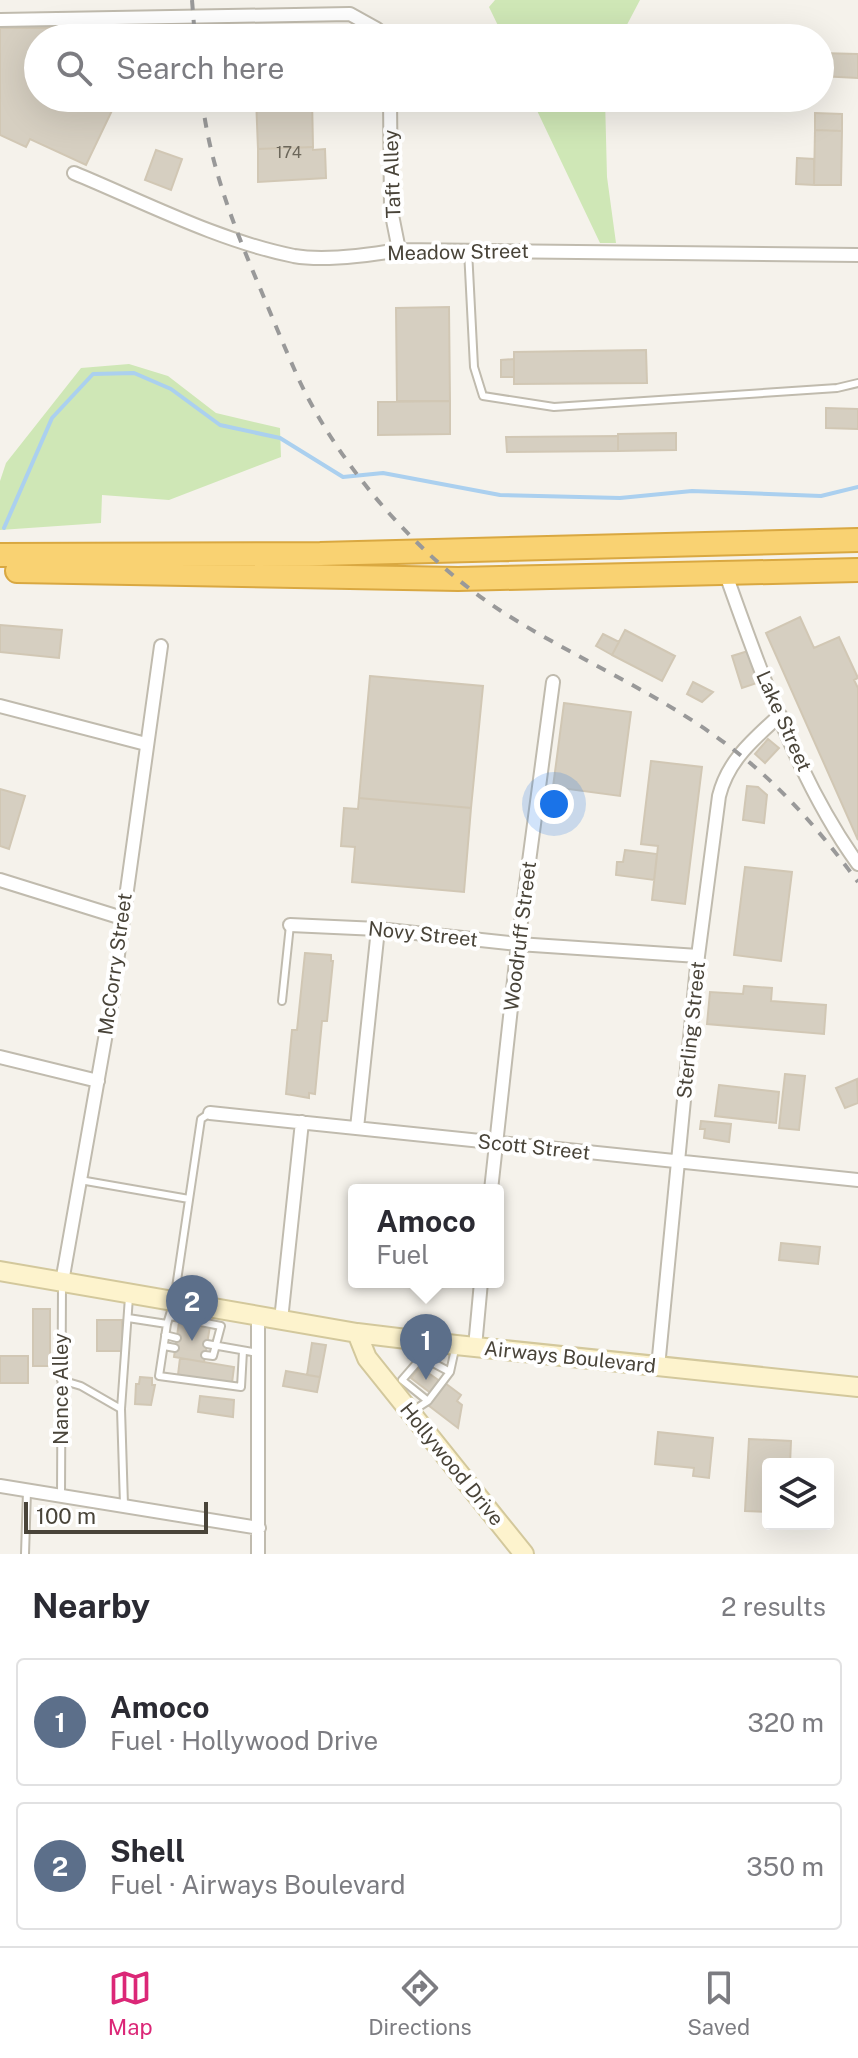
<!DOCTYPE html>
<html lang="en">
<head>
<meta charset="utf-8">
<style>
	:root { --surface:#fff; --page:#f2f2f3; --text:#2b2b33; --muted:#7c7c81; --line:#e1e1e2; --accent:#db2777 }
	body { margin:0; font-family:"Public Sans",sans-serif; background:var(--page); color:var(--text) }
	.controls { position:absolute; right:24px; bottom:24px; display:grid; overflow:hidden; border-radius:8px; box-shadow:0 8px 32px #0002 }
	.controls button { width:72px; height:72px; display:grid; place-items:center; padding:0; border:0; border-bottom:2px solid var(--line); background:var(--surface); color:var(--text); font:40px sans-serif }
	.scale { position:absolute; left:24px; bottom:20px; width:184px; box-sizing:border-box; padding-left:8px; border:4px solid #494439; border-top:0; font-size:22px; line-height:28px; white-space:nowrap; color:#494439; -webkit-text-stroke:6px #fff; paint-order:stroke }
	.you { position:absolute; left:554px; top:804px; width:28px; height:28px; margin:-20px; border:6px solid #fff; border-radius:50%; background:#1a73e8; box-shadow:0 0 0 12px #1a73e833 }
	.badge { display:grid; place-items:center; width:52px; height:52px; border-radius:50%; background:var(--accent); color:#fff; font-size:26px; font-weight:700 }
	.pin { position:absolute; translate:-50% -66px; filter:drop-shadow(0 2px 4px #0008) }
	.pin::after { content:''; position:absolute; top:42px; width:28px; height:24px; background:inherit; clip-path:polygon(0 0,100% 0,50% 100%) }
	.popup { position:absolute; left:348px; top:1184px; width:156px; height:104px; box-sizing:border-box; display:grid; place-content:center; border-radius:8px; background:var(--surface); filter:drop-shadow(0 2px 6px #0005); font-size:26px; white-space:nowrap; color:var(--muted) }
	.popup b { font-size:30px; color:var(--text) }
	.popup::after { content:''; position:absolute; left:50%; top:100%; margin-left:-16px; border:16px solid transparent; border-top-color:var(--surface) }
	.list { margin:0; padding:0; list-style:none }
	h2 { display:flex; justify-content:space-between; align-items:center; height:104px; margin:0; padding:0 32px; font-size:34px }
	h2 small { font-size:26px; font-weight:400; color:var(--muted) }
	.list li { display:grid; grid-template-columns:52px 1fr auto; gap:24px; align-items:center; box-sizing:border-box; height:128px; margin:0 16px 16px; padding:0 16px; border:2px solid var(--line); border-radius:8px }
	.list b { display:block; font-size:30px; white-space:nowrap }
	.list p { margin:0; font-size:26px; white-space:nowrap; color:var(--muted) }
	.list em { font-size:26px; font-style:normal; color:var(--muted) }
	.icon { flex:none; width:44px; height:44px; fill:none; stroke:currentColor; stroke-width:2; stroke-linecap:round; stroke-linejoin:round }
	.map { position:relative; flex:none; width:858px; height:1554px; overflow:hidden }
	.search { position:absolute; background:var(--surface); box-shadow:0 8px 32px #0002; left:24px; right:24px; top:24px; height:88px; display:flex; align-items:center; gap:20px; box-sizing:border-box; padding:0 28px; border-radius:44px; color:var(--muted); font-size:30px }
	.sheet { height:392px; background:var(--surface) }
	nav { display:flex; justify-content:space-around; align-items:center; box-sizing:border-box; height:112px; border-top:2px solid var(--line); background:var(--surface); font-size:22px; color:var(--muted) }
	nav a { display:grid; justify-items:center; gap:4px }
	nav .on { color:var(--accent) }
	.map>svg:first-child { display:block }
	.green { fill:#cfe7b6 }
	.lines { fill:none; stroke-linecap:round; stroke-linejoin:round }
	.stream { stroke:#abd0ef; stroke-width:4 }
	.building { fill:#d6cfc1; stroke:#d1c7b4; stroke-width:2 }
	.lane-casing { stroke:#c0bbae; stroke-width:10 }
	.street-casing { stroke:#c0bbae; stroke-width:16 }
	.secondary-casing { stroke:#d3c89c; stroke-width:22 }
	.highway-casing { stroke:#d9a841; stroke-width:26 }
	.lane { stroke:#fff; stroke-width:6 }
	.street { stroke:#fff; stroke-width:12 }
	.secondary { stroke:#fdf3cd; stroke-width:18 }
	.highway { stroke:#f9d272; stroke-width:22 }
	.rail { stroke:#999; stroke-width:4; stroke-dasharray:10 10; stroke-linecap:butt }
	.labels { text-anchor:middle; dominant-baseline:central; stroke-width:8; stroke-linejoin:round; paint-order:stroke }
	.number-label { font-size:16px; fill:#6c675b }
	.street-label { font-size:20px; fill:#494439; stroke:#fff }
</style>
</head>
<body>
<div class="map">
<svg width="858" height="1554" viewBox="0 0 858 1554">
	<rect width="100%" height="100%" fill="#f5f2eb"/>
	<!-- green -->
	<path class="green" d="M 495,0 L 640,0 L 620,38 L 504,38 L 489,7 Z
		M 531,98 L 605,98 L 607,177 L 616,243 L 600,243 Z
		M 129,364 L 168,376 L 216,413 L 280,428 L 281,457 L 169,500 L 102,495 L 101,523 L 0,530 L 0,481 L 6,463 L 81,368 Z"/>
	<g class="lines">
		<!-- stream -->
		<path class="stream" d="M 4,528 L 52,418 L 93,374 L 134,373 L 171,389 L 220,425 L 280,438 L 343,477 L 383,473 L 500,495 L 620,498 L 692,491 L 821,496 L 858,487"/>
	</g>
	<!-- building -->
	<path class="building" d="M 0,28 L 109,28 L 131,38 L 38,38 L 38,98 L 118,98 L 86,165 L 30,139 L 26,147 L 0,135 Z
		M 820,53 L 858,54 L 858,78 L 820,76 Z
		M 256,98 L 312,98 L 313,147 L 258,149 Z
		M 815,113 L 842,114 L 842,131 L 815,130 Z
		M 815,130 L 842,131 L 841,185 L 814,185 Z
		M 313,147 L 313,150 L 325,149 L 326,178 L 258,182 L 258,149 Z
		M 156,150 L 182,159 L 171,190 L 145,180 Z
		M 797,158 L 814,159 L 814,185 L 796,184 Z
		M 449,307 L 450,401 L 397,401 L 396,308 Z
		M 646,350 L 647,383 L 514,384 L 514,352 Z
		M 514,359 L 514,377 L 501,377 L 501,360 Z
		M 450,401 L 450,434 L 378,435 L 378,402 Z
		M 826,408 L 858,409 L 858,429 L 826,428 Z
		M 676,433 L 676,450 L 618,451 L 618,434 Z
		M 618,436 L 618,451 L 507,452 L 506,437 Z
		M 800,617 L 814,648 L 839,637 L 858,678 L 854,680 L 858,688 L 858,840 L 766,633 Z
		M 0,625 L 62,630 L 59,658 L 0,652 Z
		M 625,630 L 675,656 L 662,681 L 612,655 Z
		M 603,634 L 619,642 L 612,655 L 596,646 Z
		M 748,651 L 760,682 L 742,688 L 732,656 Z
		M 370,676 L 483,686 L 471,808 L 359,798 Z
		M 693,682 L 713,692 L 702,702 L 687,694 Z
		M 564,703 L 631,712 L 620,796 L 553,787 Z
		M 768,739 L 779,748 L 765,763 L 755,754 Z
		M 651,761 L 702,767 L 685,904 L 652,900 L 658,846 L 641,844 Z
		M 747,786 L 758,787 L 767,795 L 764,823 L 743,820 Z
		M 0,789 L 25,796 L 9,849 L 0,846 Z
		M 359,798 L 471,808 L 464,892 L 352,882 L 355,847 L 341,846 L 344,808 L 358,809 Z
		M 625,850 L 657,854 L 654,880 L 616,875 L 617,862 L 623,862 Z
		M 745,867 L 792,872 L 781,961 L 734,955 Z
		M 305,953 L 331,955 L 331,961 L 333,961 L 327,1021 L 322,1021 L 315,1094 L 309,1093 L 309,1098 L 286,1094 L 292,1030 L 297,1030 Z
		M 744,986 L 772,988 L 771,1001 L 826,1005 L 824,1034 L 707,1024 L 710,992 L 743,994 Z
		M 785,1074 L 805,1076 L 799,1130 L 779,1128 Z
		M 857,1079 L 858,1103 L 845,1108 L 836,1088 Z
		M 719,1085 L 779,1092 L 776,1123 L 715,1116 Z
		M 701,1121 L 731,1124 L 729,1142 L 704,1138 L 705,1129 L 700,1129 Z
		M 781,1243 L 820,1247 L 818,1264 L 779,1260 Z
		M 33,1309 L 50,1309 L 50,1366 L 33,1366 Z
		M 97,1320 L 122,1320 L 122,1351 L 97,1351 Z
		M 179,1322 L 210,1326 L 204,1362 L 174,1357 Z
		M 312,1343 L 326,1345 L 320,1377 L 307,1375 Z
		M 0,1356 L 28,1356 L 28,1383 L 0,1383 Z
		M 180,1358 L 234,1367 L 232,1383 L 178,1375 Z
		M 420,1367 L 441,1382 L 432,1394 L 411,1378 Z
		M 286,1371 L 320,1377 L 317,1392 L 283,1386 Z
		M 140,1377 L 152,1378 L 152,1385 L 155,1385 L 151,1405 L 135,1404 L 136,1384 L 139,1384 Z
		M 445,1383 L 461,1395 L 457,1401 L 462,1405 L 458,1428 L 428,1405 Z
		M 200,1396 L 234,1400 L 233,1417 L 198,1412 Z
		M 658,1432 L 713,1438 L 709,1478 L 693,1476 L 694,1468 L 655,1464 Z
		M 749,1439 L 791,1441 L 790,1464 L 768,1464 L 768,1512 L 745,1511 Z"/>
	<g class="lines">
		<defs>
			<path id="lane" d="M 468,250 L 474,367 L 483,396 L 554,407 L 837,388 L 858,383
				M 282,1001 L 290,925
				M 80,1180 L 189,1199
				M 170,1316 L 221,1326 L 213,1356 L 205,1355
				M 128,1318 L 167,1324 L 174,1301 L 201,1119 L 210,1113
				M 167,1324 L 159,1376 L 241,1387 L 243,1351
				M 165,1335 L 177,1338
				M 207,1344 L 258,1353
				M 164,1346 L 175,1348
				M 61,1380 L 81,1386 L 121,1409
				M 428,1401 L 450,1372 L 455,1349
				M 414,1410 L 428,1401 L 402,1380 L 422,1357 L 450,1372
				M 61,1496 L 62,1285
				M 124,1505 L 121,1409 L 129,1297
				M 25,1554 L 27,1491"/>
			<path id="street" d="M 0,20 L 350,14 L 377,29 L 380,38
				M 390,98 L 391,210 L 399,250
				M 74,173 C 144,202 219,241 294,256 C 323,261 370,255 399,250 L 858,255
				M 725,572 C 760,669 797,780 858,864
				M 0,706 L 146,744
				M 0,880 L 122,918
				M 290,925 L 378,929 L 518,944 L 698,956
				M 0,1057 L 98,1081
				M 210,1113 L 858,1180
				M 357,1128 L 378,929
				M 491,1190 L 518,944 L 553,682
				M 62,1282 L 111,1005 L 161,646
				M 258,1316 L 258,1554
				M 281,1320 L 302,1122
				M 475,1347 L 481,1282
				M 658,1367 L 698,956 L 719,796 C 728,760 753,740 780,715
				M 0,1486 L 259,1528"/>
			<path id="secondary" d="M 0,1271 L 357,1333 L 456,1345 L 858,1387
				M 357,1333 L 367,1358 L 524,1554"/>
			<path id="highway" d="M 0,555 L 320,554 L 858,540
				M 17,571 L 458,579 L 858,570"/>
		</defs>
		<!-- lane casing -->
		<use href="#lane" class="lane-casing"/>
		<!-- street casing -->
		<use href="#street" class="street-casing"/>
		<!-- secondary casing -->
		<use href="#secondary" class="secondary-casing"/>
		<!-- highway casing -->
		<use href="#highway" class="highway-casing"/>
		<!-- lane -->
		<use href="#lane" class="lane"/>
		<!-- street -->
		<use href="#street" class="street"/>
		<!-- secondary -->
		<use href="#secondary" class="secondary"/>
		<!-- highway -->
		<use href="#highway" class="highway"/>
		<!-- rail -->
		<path class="rail" d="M 192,0 L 195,38
			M 202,98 C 209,163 234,227 260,288 C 273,319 286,351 300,382 C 342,470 420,558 501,611 C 579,661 667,696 739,754 C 785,790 823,835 858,882"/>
	</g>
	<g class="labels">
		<!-- number labels -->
		<g class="number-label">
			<text x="289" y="152">174</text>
		</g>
		<!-- street labels -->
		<g class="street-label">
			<text transform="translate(392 174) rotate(-92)">Taft Alley</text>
			<text transform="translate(458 252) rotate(-1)">Meadow Street</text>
			<text transform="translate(784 721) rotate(66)">Lake Street</text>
			<text transform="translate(423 934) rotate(6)">Novy Street</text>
			<text transform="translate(520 936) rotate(-83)">Woodruff Street</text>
			<text transform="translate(115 964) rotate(-82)">McCorry Street</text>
			<text transform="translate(691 1030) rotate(-84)">Sterling Street</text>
			<text transform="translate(534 1147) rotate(6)">Scott Street</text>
			<text transform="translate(570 1357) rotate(6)">Airways Boulevard</text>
			<text transform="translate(61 1389) rotate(-90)">Nance Alley</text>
			<text transform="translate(452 1464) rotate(51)">Hollywood Drive</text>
		</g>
	</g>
</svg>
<div class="controls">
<button><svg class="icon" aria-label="layers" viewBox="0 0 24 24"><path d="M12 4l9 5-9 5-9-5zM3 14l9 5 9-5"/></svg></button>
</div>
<div class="scale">100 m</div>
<div class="you"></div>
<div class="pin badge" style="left:426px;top:1380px;background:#5c6f8a">1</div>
<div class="popup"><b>Amoco</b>Fuel</div>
<div class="pin badge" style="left:192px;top:1341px;background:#5c6f8a">2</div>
<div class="search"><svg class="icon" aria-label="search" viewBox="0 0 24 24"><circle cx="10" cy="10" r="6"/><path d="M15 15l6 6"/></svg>Search here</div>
</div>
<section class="sheet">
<h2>Nearby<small>2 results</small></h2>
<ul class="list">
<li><span class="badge" style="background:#5c6f8a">1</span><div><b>Amoco</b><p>Fuel · Hollywood Drive</p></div><em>320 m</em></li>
<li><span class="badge" style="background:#5c6f8a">2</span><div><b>Shell</b><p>Fuel · Airways Boulevard</p></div><em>350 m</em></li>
</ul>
</section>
<nav>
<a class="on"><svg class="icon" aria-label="map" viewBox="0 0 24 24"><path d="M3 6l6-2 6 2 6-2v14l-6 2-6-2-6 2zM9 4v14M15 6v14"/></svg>Map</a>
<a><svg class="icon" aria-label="directions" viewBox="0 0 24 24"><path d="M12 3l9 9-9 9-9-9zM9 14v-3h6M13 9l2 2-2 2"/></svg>Directions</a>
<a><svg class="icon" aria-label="saved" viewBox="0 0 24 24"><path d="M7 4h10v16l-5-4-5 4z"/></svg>Saved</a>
</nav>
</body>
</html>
